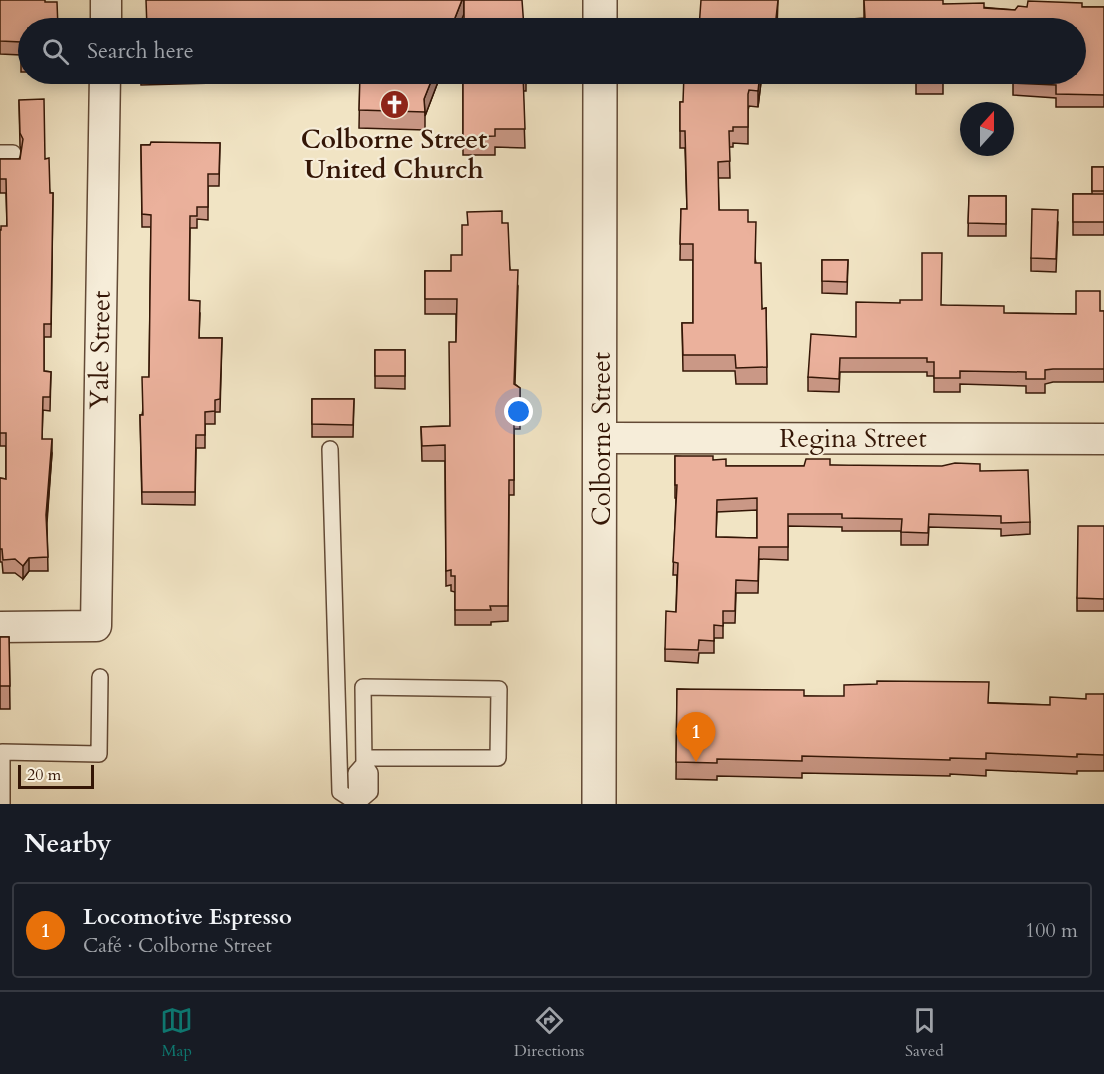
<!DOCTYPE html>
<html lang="en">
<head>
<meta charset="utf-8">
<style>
	:root { --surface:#171b24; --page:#242831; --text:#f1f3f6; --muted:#9ea1a6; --line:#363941; --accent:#0f766e }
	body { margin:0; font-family:Cardo,serif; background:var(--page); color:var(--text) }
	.compass { position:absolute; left:960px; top:102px; width:54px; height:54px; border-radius:50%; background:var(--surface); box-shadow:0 3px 15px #0003; rotate:21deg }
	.scale { position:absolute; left:18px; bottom:15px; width:76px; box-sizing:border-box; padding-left:6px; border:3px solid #341606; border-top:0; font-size:16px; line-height:21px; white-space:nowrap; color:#341606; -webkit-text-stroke:4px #f6edd9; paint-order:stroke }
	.you { position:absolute; left:519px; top:412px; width:21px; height:21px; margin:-15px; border:4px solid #fff; border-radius:50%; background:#1a73e8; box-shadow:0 0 0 9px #1a73e833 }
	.badge { display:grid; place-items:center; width:39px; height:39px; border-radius:50%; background:var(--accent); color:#fff; font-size:20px; font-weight:700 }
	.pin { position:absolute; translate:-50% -50px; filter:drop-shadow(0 2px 3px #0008) }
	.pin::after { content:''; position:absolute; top:32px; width:21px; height:18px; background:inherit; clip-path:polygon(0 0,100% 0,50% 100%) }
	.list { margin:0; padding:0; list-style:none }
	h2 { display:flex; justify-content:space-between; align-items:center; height:78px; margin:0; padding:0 24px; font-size:26px }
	h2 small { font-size:20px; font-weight:400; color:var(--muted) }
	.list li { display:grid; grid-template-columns:39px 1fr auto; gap:18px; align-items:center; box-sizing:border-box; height:96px; margin:0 12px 12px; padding:0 12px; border:2px solid var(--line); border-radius:6px }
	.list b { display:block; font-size:22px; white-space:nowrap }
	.list p { margin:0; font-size:20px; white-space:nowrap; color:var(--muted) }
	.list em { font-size:20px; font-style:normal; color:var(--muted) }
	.icon { flex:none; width:33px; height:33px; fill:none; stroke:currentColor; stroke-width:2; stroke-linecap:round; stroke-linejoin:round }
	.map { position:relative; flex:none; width:1104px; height:804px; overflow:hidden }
	.search { position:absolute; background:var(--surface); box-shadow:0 3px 15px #0003; left:18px; right:18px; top:18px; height:66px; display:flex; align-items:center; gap:15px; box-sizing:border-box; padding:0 21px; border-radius:33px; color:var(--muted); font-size:22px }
	.sheet { height:186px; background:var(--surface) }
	nav { display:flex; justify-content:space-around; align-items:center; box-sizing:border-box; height:84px; border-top:2px solid var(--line); background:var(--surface); font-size:16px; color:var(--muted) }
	nav a { display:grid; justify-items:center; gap:3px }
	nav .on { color:var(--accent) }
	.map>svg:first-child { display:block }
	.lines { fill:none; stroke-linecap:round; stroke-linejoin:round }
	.service-casing { stroke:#634a36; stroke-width:18 }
	.minor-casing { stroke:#634a36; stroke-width:33 }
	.tertiary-casing { stroke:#634a36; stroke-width:36 }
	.service { stroke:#f6edd9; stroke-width:15 }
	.minor { stroke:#f6edd9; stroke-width:30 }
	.tertiary { stroke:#f6edd9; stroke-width:33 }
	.wall { fill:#ca9886; stroke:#341606; stroke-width:1.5; fill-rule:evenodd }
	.shaded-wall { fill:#a47c6d; stroke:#341606; stroke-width:1.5 }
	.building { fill:#ebb19c; stroke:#341606; stroke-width:1.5; fill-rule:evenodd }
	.labels { text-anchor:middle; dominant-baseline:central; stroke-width:4.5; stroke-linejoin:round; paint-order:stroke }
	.poi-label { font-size:26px; font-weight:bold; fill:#341606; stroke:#f6edd9 }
	.street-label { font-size:26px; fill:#341606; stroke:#f6edd9 }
</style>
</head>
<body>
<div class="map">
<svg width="1104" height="804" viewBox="0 0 1104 804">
	<rect width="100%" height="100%" fill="#f1e4c4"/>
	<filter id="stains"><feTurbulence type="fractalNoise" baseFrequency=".00333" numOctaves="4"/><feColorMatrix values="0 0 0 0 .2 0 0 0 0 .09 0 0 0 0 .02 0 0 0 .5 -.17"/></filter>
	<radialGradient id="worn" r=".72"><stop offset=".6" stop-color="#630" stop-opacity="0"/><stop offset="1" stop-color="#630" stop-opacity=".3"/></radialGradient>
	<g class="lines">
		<defs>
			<path id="service" d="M 0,153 L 13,153
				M 330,449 L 340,792 L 357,803
				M 364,764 L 363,687 L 499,689 L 498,758 L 364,758
				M 357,803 L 370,792 L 370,773 L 364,764 L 356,773 L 357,804
				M 2,804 L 2,752 L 99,754 L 100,677"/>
			<path id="minor" d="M 106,28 L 106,0
				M 601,438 L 1104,439
				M 0,627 L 96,626 L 105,74"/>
			<path id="tertiary" d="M 600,0 L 600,28
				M 599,804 L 600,74"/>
		</defs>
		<!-- service casing -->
		<use href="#service" class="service-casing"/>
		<!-- minor casing -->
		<use href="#minor" class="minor-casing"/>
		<!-- tertiary casing -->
		<use href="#tertiary" class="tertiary-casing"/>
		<!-- service -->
		<use href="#service" class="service"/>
		<!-- minor -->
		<use href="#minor" class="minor"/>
		<!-- tertiary -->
		<use href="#tertiary" class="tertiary"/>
	</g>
	<!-- wall -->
	<path class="wall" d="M 0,0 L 28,28 L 28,72 L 21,72 L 21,55 L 0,54 Z
		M 864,0 L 943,4 L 1015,10 L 1082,7 L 1104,7 L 1104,107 L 1056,107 L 1056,98 L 1013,95 L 1013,80 L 999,79 L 999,74 L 1076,74 L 1076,28 L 864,18 Z
		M 140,74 L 224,74 L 224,80 L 215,80 L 215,83 L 141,85 Z
		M 360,74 L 441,74 L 425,116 L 425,130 L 359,128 Z
		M 463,74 L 526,74 L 526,91 L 523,91 L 525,148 L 495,147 L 495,155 L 463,155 Z
		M 762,74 L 758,107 L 749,106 L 748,110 L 748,144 L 733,143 L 733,147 L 729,147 L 730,178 L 718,178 L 719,210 L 748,222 L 756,263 L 762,309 L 766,308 L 767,384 L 736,384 L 735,371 L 683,371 L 682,323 L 693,323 L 693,260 L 680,260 L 681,209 L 687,209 L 685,148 L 680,148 L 680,102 L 683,102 Z
		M 916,74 L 943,74 L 943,94 L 916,94 Z
		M 19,100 L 45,159 L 50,193 L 53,193 L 51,337 L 44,337 L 44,371 L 51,372 L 50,411 L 43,410 L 42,439 L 52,453 L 47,523 L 48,571 L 29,571 L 23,579 L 15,573 L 3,573 L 2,562 L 0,562 L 0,478 L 6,479 L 6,446 L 0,446 L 0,230 L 7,226 L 6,193 L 0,193 L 0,159 L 20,159 L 21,149 L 20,146 Z
		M 220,143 L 219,186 L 208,186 L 208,220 L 197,219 L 197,228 L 190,228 L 189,300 L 200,313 L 199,338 L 222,338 L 220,412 L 215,412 L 215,424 L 205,424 L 205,448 L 196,448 L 195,505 L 142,504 L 140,415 L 142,415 L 149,377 L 151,227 L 142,227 L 141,145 Z
		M 1092,167 L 1104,167 L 1104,235 L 1073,235 L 1073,194 L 1092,194 Z
		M 969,196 L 1006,196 L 1006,236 L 968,236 Z
		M 502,223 L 510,270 L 518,286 L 515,384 L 520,388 L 520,429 L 514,429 L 514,495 L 509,495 L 508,621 L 491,622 L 491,625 L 455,625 L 455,592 L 451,591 L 451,585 L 446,586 L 445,461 L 422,461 L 421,427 L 450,426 L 456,342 L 456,314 L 425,314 L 425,271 L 451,271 L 462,255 Z
		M 1058,223 L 1056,272 L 1031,271 L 1031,258 Z
		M 822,260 L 848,260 L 847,294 L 822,293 Z
		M 942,305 L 1004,313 L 1076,314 L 1104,311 L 1104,382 L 1053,382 L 1045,384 L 1045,393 L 1026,393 L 1026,386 L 960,384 L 960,392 L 934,392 L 934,376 L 927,376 L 927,372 L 840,372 L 839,392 L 808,391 L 808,377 L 856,337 Z
		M 375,350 L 405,350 L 405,389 L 375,388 Z
		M 312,399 L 354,399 L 353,437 L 312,437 Z
		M 675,456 L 713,460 L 726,466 L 804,466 L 830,465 L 980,471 L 1030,522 L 1030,534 L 1001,536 L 1001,529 L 929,527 L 928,545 L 901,545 L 901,531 L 842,531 L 842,527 L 788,526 L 788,560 L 759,559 L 758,593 L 736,593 L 735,623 L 723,623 L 723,638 L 714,638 L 714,653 L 699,653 L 698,663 L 665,661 L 665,649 L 676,612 L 677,575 L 673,575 L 676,498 L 675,498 ZM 757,510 L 757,538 L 716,537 L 717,512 Z
		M 1104,526 L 1104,611 L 1077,611 L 1077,598 Z
		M 0,637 L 9,637 L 10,709 L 0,709 Z
		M 677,689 L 804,696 L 1050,705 L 1086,699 L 1104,694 L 1104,771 L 1077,771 L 1077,774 L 986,770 L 986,776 L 950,774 L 950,776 L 802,773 L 802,778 L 717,776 L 717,780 L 676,779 Z"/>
	<!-- shaded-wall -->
	<path class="shaded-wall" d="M 462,0 L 464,0 L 464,14 L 458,28 L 451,28 Z
		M 778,0 L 777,28 L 775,28 Z
		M 434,74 L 441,74 L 425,116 L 424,99 Z
		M 760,74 L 762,74 L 758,107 L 758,91 Z
		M 52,439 L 52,453 L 46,529 L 46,515 Z
		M 29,558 L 29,571 L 23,579 L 23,566 Z"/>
	<!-- building -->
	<path class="building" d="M 0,0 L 45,0 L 45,2 L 57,2 L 58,28 L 28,28 L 28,59 L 21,59 L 21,42 L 0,41 Z
		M 146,0 L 462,0 L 451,28 L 147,28 Z
		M 464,0 L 522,0 L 524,28 L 464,28 Z
		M 701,0 L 778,0 L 775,28 L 699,28 Z
		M 864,0 L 943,0 L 943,4 L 984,3 L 984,8 L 1015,10 L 1018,6 L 1027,7 L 1028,1 L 1082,3 L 1082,7 L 1104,7 L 1104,95 L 1056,94 L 1056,85 L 1013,83 L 1014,74 L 1076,74 L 1076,28 L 852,28 L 852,19 L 865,18 Z
		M 360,74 L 434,74 L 424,99 L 425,112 L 359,110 Z
		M 463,74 L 523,74 L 525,129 L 495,129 L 495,136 L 463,137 Z
		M 684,74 L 760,74 L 758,91 L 749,90 L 748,94 L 748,127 L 733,127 L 733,131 L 729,131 L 730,161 L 718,162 L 719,210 L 748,210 L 748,222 L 756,222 L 755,263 L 761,263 L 762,309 L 766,308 L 767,367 L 736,368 L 735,355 L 683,355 L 682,323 L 693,323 L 693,244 L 680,244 L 681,209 L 687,209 L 685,131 L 680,131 L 680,102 L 683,102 Z
		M 916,74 L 943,74 L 943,81 L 916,82 Z
		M 44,99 L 45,159 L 49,158 L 50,193 L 53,193 L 51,324 L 44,324 L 44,371 L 51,372 L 50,397 L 43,397 L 42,439 L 52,439 L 46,515 L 48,557 L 29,558 L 23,566 L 15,559 L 3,560 L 2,549 L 0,549 L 0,478 L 6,479 L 6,433 L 0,433 L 0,230 L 1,230 L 1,226 L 7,226 L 6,179 L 0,179 L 0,159 L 20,159 L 23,139 L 20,133 L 19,100 Z
		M 151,142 L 220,143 L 219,174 L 208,174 L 208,207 L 197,207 L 197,216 L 190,216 L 189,300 L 200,301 L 199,338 L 222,338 L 220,399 L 215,400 L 215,411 L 205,412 L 205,435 L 196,435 L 195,492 L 142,492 L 140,415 L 143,415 L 142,377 L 149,377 L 151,215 L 142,214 L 141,145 L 150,145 Z
		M 1092,167 L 1104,167 L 1104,191 L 1092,191 Z
		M 1073,194 L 1104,194 L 1104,222 L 1073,222 Z
		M 969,196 L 1006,196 L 1006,224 L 968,223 Z
		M 1032,209 L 1058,210 L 1056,259 L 1031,258 Z
		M 502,211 L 502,223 L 508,223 L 510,270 L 518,270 L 514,384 L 520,388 L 520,414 L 514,414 L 514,480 L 509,480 L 508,606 L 490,606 L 491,610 L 455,610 L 455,576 L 451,576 L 451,570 L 446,571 L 445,445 L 422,446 L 421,427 L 450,426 L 449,342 L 456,342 L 457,299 L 425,299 L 425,271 L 451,271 L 451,255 L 462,255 L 462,225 L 468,225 L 467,212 Z
		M 922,253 L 942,253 L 941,305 L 1004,306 L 1004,313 L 1076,314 L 1076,291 L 1100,291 L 1100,311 L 1104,311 L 1104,369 L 1053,369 L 1045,370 L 1045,379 L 1026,379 L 1026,372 L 960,371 L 960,378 L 934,378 L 934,362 L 927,362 L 927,358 L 840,358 L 839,379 L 808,377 L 811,334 L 856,337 L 856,302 L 900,303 L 900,300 L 922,300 Z
		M 822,260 L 848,260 L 847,282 L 822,281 Z
		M 375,350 L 405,350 L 405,376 L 375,376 Z
		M 312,399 L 354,399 L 353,425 L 312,424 Z
		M 675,456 L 713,456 L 713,460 L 726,459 L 726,466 L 804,466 L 806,459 L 830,459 L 830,465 L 942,466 L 955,463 L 980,464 L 980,471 L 1028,470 L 1030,522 L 1001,523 L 1001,516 L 929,514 L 928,533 L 901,532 L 902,519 L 842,518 L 842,514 L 788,514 L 788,547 L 759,547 L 758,581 L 736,580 L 735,611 L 723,611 L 723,626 L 714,625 L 714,641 L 699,640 L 698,650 L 665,649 L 666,611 L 676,612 L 678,563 L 673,562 L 677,485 L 675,485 ZM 757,498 L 757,538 L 716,537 L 717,500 Z
		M 1078,526 L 1104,526 L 1104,599 L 1077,598 Z
		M 0,637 L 9,637 L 10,686 L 0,686 Z
		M 877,681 L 989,682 L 988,703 L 1050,705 L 1050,697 L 1086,699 L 1086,694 L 1104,694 L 1104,755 L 1077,754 L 1077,757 L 986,753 L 986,759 L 950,758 L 950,760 L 802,756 L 802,761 L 717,759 L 717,763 L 676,762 L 677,689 L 804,690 L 804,696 L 844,696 L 844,685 L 877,684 Z"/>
	<!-- icons -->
	<defs>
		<symbol id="church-disc" viewBox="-11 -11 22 22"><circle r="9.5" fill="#8f2418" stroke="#f6edd9"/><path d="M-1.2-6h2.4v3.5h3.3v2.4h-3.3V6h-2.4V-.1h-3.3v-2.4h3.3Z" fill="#fff"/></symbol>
	</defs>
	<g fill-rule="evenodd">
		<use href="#church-disc" x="378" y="88" width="33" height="33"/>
	</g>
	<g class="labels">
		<!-- poi labels -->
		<g class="poi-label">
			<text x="394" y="139">Colborne Street<tspan x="394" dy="30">United Church</tspan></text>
		</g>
		<!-- street labels -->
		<g class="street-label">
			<text transform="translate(100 350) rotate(-89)">Yale Street</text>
			<text x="853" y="438">Regina Street</text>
			<text transform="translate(601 439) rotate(-90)">Colborne Street</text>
		</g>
	</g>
	<rect width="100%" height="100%" filter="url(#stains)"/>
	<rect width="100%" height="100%" fill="url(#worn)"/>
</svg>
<svg class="compass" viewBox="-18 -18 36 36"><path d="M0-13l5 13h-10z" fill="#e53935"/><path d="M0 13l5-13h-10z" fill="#9ea1a6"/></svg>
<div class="scale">20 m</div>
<div class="you"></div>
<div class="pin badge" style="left:696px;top:762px;background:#e8710a">1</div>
<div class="search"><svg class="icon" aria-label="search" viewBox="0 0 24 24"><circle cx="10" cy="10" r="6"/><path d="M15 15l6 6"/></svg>Search here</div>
</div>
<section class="sheet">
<h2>Nearby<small></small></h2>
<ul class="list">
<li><span class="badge" style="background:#e8710a">1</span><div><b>Locomotive Espresso</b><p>Café · Colborne Street</p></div><em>100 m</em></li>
</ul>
</section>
<nav>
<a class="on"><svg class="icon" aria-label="map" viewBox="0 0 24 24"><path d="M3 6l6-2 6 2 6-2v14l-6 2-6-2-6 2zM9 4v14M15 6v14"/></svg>Map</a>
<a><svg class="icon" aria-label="directions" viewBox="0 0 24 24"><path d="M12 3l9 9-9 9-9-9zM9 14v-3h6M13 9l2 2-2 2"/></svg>Directions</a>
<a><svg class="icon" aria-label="saved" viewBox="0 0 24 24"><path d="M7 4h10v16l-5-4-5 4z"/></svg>Saved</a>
</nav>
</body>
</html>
